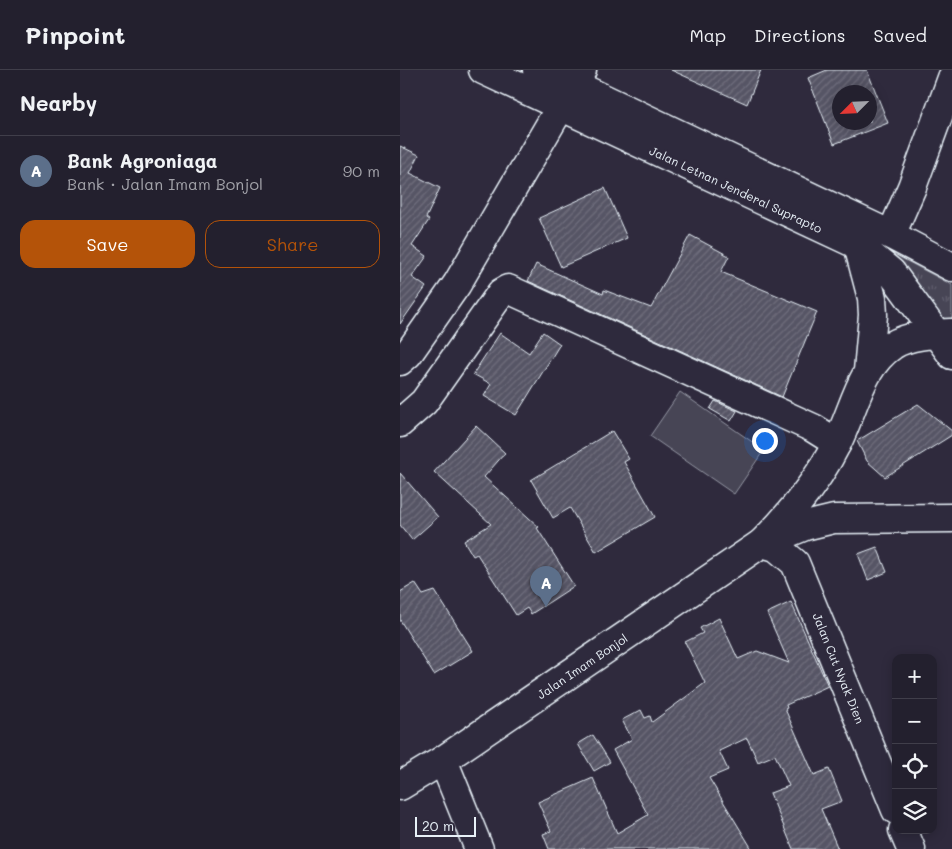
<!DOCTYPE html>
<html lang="en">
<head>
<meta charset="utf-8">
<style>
	:root { --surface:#23202e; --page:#2f2d3a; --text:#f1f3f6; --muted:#a3a3aa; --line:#403e4a; --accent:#b45309 }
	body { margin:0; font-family:Mali,sans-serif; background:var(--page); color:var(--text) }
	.controls { position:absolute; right:15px; bottom:15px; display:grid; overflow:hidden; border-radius:10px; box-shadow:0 2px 12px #0003 }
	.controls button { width:45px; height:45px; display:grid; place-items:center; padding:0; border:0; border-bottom:1px solid var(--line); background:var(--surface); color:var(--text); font:25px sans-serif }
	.compass { position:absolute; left:432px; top:15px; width:45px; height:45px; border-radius:50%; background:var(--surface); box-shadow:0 2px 12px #0003; rotate:246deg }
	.scale { position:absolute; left:15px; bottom:12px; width:61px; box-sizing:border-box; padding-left:5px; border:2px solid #e8f1f8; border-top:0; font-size:14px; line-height:18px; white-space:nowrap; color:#e8f1f8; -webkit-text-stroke:4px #2f2a3d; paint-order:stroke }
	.you { position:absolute; left:364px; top:370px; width:18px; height:18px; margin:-12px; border:4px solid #fff; border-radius:50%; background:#1a73e8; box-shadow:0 0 0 8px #1a73e833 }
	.badge { display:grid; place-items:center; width:32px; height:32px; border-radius:50%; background:var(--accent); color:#fff; font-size:16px; font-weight:700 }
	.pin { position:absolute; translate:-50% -41px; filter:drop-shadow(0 1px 2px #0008) }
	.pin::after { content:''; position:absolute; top:26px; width:18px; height:15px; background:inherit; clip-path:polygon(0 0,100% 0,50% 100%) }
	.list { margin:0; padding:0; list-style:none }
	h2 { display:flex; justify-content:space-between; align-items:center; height:65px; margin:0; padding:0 20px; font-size:21px }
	h2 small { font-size:16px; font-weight:400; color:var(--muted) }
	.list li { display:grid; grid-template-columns:32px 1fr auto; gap:15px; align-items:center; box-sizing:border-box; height:70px; padding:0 20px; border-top:1px solid var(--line) }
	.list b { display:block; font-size:19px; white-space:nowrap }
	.list p { margin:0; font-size:16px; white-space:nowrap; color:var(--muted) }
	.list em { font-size:16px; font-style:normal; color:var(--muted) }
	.actions { display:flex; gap:10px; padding:15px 20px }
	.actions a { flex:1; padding:11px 0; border:1px solid var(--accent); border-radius:15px; text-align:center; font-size:18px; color:var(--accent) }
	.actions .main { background:var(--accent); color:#fff }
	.icon { flex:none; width:28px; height:28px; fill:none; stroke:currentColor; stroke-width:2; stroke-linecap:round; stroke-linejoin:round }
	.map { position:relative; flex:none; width:552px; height:779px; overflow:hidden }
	header { display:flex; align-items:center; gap:30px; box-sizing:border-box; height:70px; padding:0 25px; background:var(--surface); border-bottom:1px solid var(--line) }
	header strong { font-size:24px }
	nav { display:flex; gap:28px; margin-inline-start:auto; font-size:18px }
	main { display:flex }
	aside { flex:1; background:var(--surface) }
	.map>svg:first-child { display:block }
	.grass { fill:url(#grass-tufts); stroke:#979aa6 }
	.pitch { fill:#464455; stroke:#979aa6 }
	.building { fill:url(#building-hatch); stroke:#e8f1f8; fill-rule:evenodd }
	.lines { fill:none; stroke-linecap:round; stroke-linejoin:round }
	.minor-casing { stroke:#e8f1f8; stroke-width:31 }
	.major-casing { stroke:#e8f1f8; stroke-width:31 }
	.minor { stroke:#2f2a3d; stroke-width:28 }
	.major { stroke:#2f2a3d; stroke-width:28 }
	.labels { text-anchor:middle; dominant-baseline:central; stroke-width:4.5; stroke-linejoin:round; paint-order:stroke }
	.street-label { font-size:12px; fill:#e8f1f8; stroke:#2f2a3d }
</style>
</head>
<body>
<header>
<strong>Pinpoint</strong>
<nav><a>Map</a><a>Directions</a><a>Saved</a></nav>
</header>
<main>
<aside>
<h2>Nearby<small></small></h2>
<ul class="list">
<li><span class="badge" style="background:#5c6f8a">A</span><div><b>Bank Agroniaga</b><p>Bank · Jalan Imam Bonjol</p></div><em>90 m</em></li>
</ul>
<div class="actions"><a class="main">Save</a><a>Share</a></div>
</aside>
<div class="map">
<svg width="552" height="779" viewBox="0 0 552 779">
	<defs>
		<pattern id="grass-tufts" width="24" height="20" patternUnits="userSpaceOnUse" patternTransform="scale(1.25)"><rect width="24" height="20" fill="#464455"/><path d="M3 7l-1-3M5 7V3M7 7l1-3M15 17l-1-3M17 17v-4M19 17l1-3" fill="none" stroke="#615f6e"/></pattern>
		<pattern id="building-hatch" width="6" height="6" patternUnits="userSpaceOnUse" patternTransform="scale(1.25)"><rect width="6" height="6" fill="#575565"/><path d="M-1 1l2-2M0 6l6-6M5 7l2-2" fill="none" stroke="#6f6e7c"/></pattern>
	</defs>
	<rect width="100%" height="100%" fill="#2f2a3d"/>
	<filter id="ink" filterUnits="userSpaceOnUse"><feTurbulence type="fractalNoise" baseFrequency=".02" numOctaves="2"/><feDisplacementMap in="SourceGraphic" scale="10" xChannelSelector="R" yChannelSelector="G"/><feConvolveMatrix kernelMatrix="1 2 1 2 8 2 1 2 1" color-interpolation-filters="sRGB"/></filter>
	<g filter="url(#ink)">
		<!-- grass -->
		<path class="grass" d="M 471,172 L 552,215 L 552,255 L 541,256 Z"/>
		<!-- pitch -->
		<path class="pitch" d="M 280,322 L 364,380 L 334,424 L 250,366 Z"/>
		<!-- building -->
		<path class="building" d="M 271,0 L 361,0 L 347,34 Z
			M 427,0 L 467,0 L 488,53 L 434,74 L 408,8 ZM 440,22 L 470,22 L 470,52 L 440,52 Z
			M 0,76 L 19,85 L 10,103 L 40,118 L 26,148 L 29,150 L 12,176 L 27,186 L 12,207 L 26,217 L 0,254 Z
			M 205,118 L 227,168 L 161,197 L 139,148 Z
			M 290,165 L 329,186 L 321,202 L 417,242 L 382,327 L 128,211 L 136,194 L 203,224 L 204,220 L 251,238 Z
			M 143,262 L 160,274 L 116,345 L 84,326 L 91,314 L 73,304 L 100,263 L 129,283 Z
			M 315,331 L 337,341 L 331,351 L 310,339 Z
			M 518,334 L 552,361 L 552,365 L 485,407 L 467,391 L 457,371 Z
			M 76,356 L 105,383 L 84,407 L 139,457 L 137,458 L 174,516 L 131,544 L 127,538 L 116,545 L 77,484 L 73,486 L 64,471 L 91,454 L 34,402 Z
			M 212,361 L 229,389 L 224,392 L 255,447 L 196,482 L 170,438 L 153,448 L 131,410 Z
			M 0,403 L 38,447 L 12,470 L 0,455 Z
			M 477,477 L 487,502 L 468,510 L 458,484 Z
			M 15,513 L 23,525 L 35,521 L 73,581 L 34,605 L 0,550 L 0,522 Z
			M 391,532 L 428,616 L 386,635 L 387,638 L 385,639 L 414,705 L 429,699 L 442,731 L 421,739 L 438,779 L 393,779 L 370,723 L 389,716 L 375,685 L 358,692 L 347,668 L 319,681 L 328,700 L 309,708 L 352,779 L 149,779 L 143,764 L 151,761 L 138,732 L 193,708 L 217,763 L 248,745 L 213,680 L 232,669 L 222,650 L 241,640 L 245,648 L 250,646 L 252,652 L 305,613 L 285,572 L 303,563 L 300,558 L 319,548 L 338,589 L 357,581 L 389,593 L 367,543 Z
			M 193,665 L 210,692 L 194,701 L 178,674 Z"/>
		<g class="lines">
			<defs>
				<path id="minor" d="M 491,165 L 512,117 L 552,8
					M 0,291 L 8,284 L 57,214 L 182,0
					M 0,353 L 24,332 L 101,223 L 108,219 L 413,358 L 437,373
					M 362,473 L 376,477 L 395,493 L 496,740
					M 43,690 L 79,779
					M 503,760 L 511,779"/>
				<path id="major" d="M 83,0 L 458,175 L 491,202 L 552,285
					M 137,0 L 173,14 L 491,165 L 552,197
					M 458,175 L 472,228 L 473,245 L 468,301
					M 371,470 L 405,456 L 434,449 L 552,448
					M 0,716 L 43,690 L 362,473 C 392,443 418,411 437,373 C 454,340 460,297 493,275 C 509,265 533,264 552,263"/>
			</defs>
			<!-- minor casing -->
			<use href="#minor" class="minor-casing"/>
			<!-- major casing -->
			<use href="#major" class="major-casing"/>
			<!-- minor -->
			<use href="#minor" class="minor"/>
			<!-- major -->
			<use href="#major" class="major"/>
		</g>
	</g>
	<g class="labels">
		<!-- street labels -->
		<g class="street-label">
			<text transform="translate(336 119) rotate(25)">Jalan Letnan Jenderal Suprapto</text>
			<text transform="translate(182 596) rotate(-34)">Jalan Imam Bonjol</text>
			<text transform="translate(439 598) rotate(68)">Jalan Cut Nyak Dien</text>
		</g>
	</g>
</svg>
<div class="controls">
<button>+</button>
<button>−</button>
<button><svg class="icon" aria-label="locate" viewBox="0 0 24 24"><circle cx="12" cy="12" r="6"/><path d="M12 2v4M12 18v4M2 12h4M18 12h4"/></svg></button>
<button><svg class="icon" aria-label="layers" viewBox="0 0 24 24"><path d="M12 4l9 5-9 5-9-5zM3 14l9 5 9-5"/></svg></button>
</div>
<svg class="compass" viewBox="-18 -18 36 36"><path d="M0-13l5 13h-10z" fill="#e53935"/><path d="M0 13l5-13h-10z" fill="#a3a3aa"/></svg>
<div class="scale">20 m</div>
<div class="you"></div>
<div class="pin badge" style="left:146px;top:537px;background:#5c6f8a">A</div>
</div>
</main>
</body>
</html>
